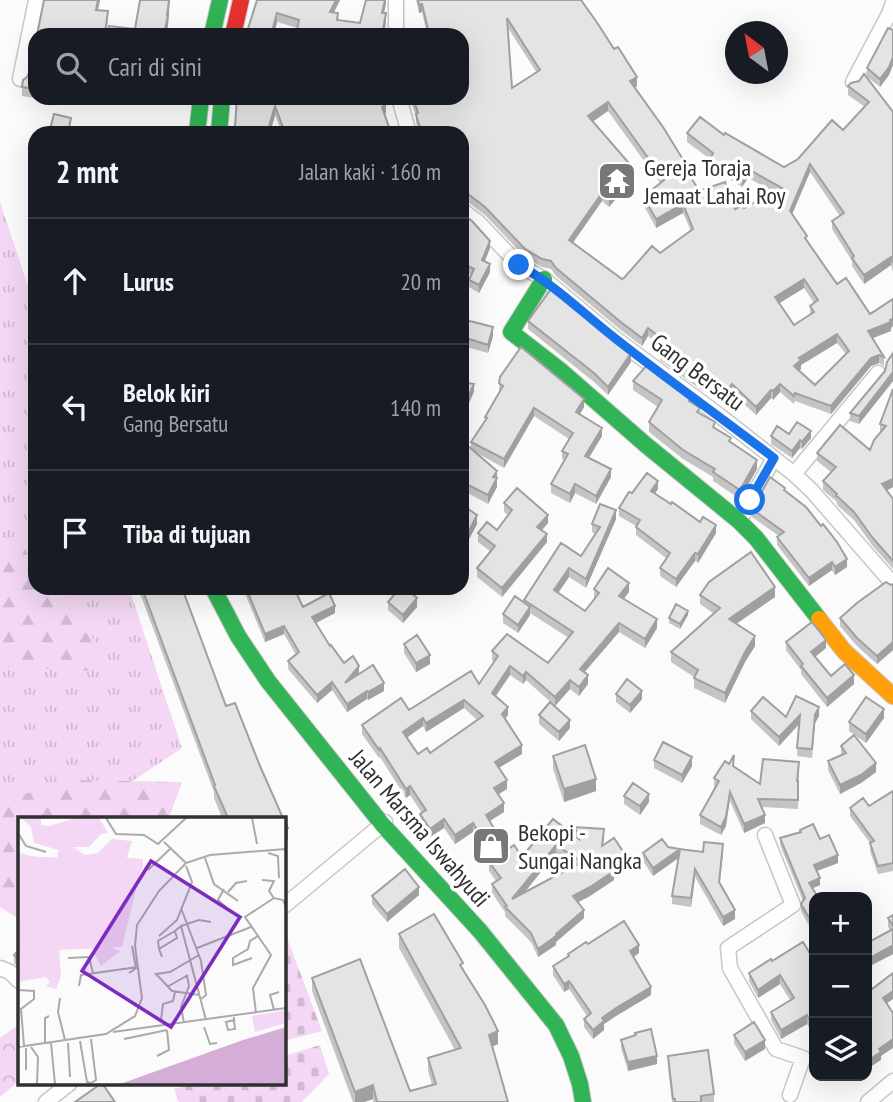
<!DOCTYPE html>
<html lang="id">
<head>
<meta charset="utf-8">
<style>
	:root { --surface:#171b24; --page:#242831; --text:#f1f3f6; --muted:#9ea1a6; --line:#363941 }
	body { margin:0; font-family:"PT Sans Narrow",sans-serif; background:var(--page); color:var(--text) }
	.controls { position:absolute; right:21px; bottom:21px; display:grid; overflow:hidden; border-radius:14px; box-shadow:0 7px 28px #0002 }
	.controls button { width:63px; height:63px; display:grid; place-items:center; padding:0; border:0; border-bottom:2px solid var(--line); background:var(--surface); color:var(--text); font:35px sans-serif }
	.compass { position:absolute; left:725px; top:21px; width:63px; height:63px; border-radius:50%; background:var(--surface); box-shadow:0 7px 28px #0002; rotate:328deg }
	.stop { position:absolute; width:21px; height:21px; margin:-16px; border:5px solid #1a73e8; border-radius:50%; background:#fff }
	.stop.end { background:#1a73e8; border-color:#fff; box-shadow:0 2px 7px #0008 }
	.list { margin:0; padding:0; list-style:none }
	h2 { display:flex; justify-content:space-between; align-items:center; height:91px; margin:0; padding:0 28px; font-size:30px }
	h2 small { font-size:23px; font-weight:400; color:var(--muted) }
	.list li { display:grid; grid-template-columns:46px 1fr auto; gap:21px; align-items:center; box-sizing:border-box; height:126px; padding:0 28px; border-top:2px solid var(--line) }
	.list b { display:block; font-size:26px; white-space:nowrap }
	.list p { margin:0; font-size:23px; white-space:nowrap; color:var(--muted) }
	.list em { font-size:23px; font-style:normal; color:var(--muted) }
	.icon { flex:none; width:38px; height:38px; fill:none; stroke:currentColor; stroke-width:2; stroke-linecap:round; stroke-linejoin:round }
	.map { position:relative; flex:none; width:893px; height:1102px; overflow:hidden }
	.search { position:absolute; background:var(--surface); box-shadow:0 7px 28px #0002; left:28px; top:28px; width:441px; height:77px; display:flex; align-items:center; gap:18px; box-sizing:border-box; padding:0 24px; border-radius:21px; color:var(--muted); font-size:26px }
	.panel { position:absolute; background:var(--surface); box-shadow:0 7px 28px #0002; left:28px; top:126px; width:441px; height:469px; border-radius:21px }
	.map>svg:first-child { display:block }
	.grass { fill:url(#grass-tufts) }
	.forest { fill:url(#forest-firs) }
	.cemetery { fill:url(#cemetery-stones) }
	.park { fill:url(#park-crowns) }
	.lines { fill:none; stroke-linecap:round; stroke-linejoin:round }
	.street-casing { stroke:#c8c7c8; stroke-width:17 }
	.fast-casing { stroke:#c8c7c8; stroke-width:18 }
	.slow-casing { stroke:#c8c7c8; stroke-width:18 }
	.jam-casing { stroke:#c8c7c8; stroke-width:18 }
	.street { stroke:#fffeff; stroke-width:14 }
	.fast { stroke:#30b455; stroke-width:16 }
	.slow { stroke:#ff9f0a; stroke-width:16 }
	.jam { stroke:#e5322d; stroke-width:16 }
	.wall { fill:#c4c4c4; fill-rule:evenodd }
	.shaded-wall { fill:#a0a0a0 }
	.building { fill:#e4e4e4; stroke:#a0a0a0; stroke-width:2; fill-rule:evenodd }
	.route { stroke:#1a73e8; stroke-width:9 }
	.labels { text-anchor:middle; dominant-baseline:central; stroke-width:7; stroke-linejoin:round; paint-order:stroke }
	.poi-label { font-size:24px; fill:#312f31; stroke:#fff; text-anchor:start }
	.street-label { font-size:24px; fill:#312f31; stroke:#fff }
	.inset-road { fill:none; stroke:#aba9ab; stroke-width:2 }
	.view { fill:#7b2cbf; fill-opacity:0.15; stroke:#7b2cbf; stroke-width:3.5 }
	.inset-edge { fill:none; stroke:#312f31; stroke-width:3.5 }
</style>
</head>
<body>
<div class="map">
<svg width="893" height="1102" viewBox="0 0 893 1102">
	<defs>
		<pattern id="grass-tufts" width="24" height="20" patternUnits="userSpaceOnUse" patternTransform="scale(1.75)"><rect width="24" height="20" fill="#f3d7f4"/><path d="M3 7l-1-3M5 7V3M7 7l1-3M15 17l-1-3M17 17v-4M19 17l1-3" fill="none" stroke="#d1b9d2"/></pattern>
		<pattern id="forest-firs" width="22" height="20" patternUnits="userSpaceOnUse" patternTransform="scale(1.75)"><rect width="22" height="20" fill="#f3d7f4"/><path d="M5 1l3.5 6h-7zM16 11l3.5 6h-7z" fill="#d1b9d2"/></pattern>
		<pattern id="cemetery-stones" width="16" height="16" patternUnits="userSpaceOnUse" patternTransform="scale(1.75)"><rect width="16" height="16" fill="#f3d7f4"/><path d="M2 7V4a2 2 0 0 1 4 0v3zM10 15v-3a2 2 0 0 1 4 0v3z" fill="#d1b9d2"/></pattern>
		<pattern id="park-crowns" width="20" height="18" patternUnits="userSpaceOnUse" patternTransform="scale(1.75)"><rect width="20" height="18" fill="#f3d7f4"/><path d="M2 6a3 3 0 1 1 6 0M12 15a3 3 0 1 1 6 0" fill="none" stroke="#d1b9d2"/></pattern>
	</defs>
	<rect width="100%" height="100%" fill="#fcfbfc"/>
	<!-- grass -->
	<path class="grass" d="M 0,202 L 35,307 L 35,588 L 129,588 L 182,748 L 78,818 L 19,818 L 0,871 Z"/>
	<!-- forest -->
	<path class="forest" d="M 0,532 L 35,559 L 35,588 L 57,588 L 97,644 L 90,671 L 10,667 L 0,673 Z
		M 65,780 L 182,782 L 169,818 L 19,818 L 19,919 L 0,907 L 0,803 Z"/>
	<!-- cemetery -->
	<path class="cemetery" d="M 286,935 L 322,1031 L 284,1041 L 284,939 Z
		M 320,1045 L 329,1074 L 302,1102 L 179,1102 L 174,1089 L 195,1083 L 284,1083 L 284,1056 Z"/>
	<!-- park -->
	<path class="park" d="M 19,1024 L 19,1081 L 0,1097 L 0,1038 Z"/>
	<g class="lines">
		<defs>
			<path id="street" d="M 396,35 L 396,0
				M 20,79 L 36,0
				M 853,82 L 889,14 L 893,3
				M 399,98 L 409,133
				M 462,210 L 478,222 L 519,265 L 544,279 L 616,339 L 720,416 L 794,474 L 812,491 L 893,584
				M 794,474 L 878,373
				M 739,521 L 774,458
				M 765,835 L 793,905 L 728,948 L 730,968 L 776,1049 L 803,1058 L 790,1095
				M 284,906 L 385,822
				M 0,968 L 10,972 L 19,981
				M 46,1102 L 70,1083
				M 868,1102 L 893,1081"/>
			<path id="fast" d="M 212,35 L 220,0
				M 197,133 L 201,98
				M 219,133 L 222,98
				M 544,279 L 511,332 L 560,370 L 646,445 L 739,521 L 756,538 L 819,619
				M 213,588 L 238,636 L 268,681 L 382,824 L 480,931 L 556,1025 L 571,1056 L 580,1084 L 583,1102"/>
			<path id="slow" d="M 819,619 L 844,651 L 893,696"/>
			<path id="jam" d="M 233,35 L 241,0"/>
		</defs>
		<!-- street casing -->
		<use href="#street" class="street-casing"/>
		<!-- fast casing -->
		<use href="#fast" class="fast-casing"/>
		<!-- slow casing -->
		<use href="#slow" class="slow-casing"/>
		<!-- jam casing -->
		<use href="#jam" class="jam-casing"/>
		<!-- street -->
		<use href="#street" class="street"/>
		<!-- fast -->
		<use href="#fast" class="fast"/>
		<!-- slow -->
		<use href="#slow" class="slow"/>
		<!-- jam -->
		<use href="#jam" class="jam"/>
	</g>
	<!-- wall -->
	<path class="wall" d="M 44,0 L 100,0 L 98,10 L 108,20 L 106,35 L 37,35 Z
		M 257,0 L 340,0 L 334,12 L 338,20 L 360,23 L 386,0 L 384,13 L 386,22 L 384,35 L 296,35 L 298,28 L 277,22 L 274,35 L 246,35 Z
		M 416,0 L 581,0 L 637,86 L 635,87 L 699,191 L 735,209 L 744,208 L 774,192 L 748,178 L 742,187 L 710,167 L 710,159 L 687,142 L 687,133 L 724,135 L 784,167 L 843,130 L 865,107 L 848,95 L 848,86 L 893,112 L 893,272 L 891,265 L 864,284 L 852,266 L 852,261 L 832,229 L 832,221 L 840,216 L 810,172 L 792,214 L 807,241 L 837,284 L 870,314 L 891,328 L 891,331 L 872,338 L 884,357 L 884,366 L 879,363 L 871,366 L 831,414 L 795,401 L 794,404 L 780,392 L 773,400 L 771,398 L 756,415 L 732,393 L 726,400 L 709,387 L 704,392 L 660,360 L 660,351 L 663,348 L 648,336 L 642,346 L 622,331 L 556,276 L 551,269 L 542,267 L 525,257 L 485,215 L 468,202 L 462,201 L 462,133 L 419,133 L 416,122 L 416,116 L 410,98 L 462,98 L 426,30 L 422,12 L 419,13 ZM 508,28 L 537,73 L 512,88 ZM 608,111 L 660,183 L 648,193 L 648,196 L 644,198 L 644,206 L 656,228 L 683,213 L 691,231 L 660,253 L 622,279 L 573,243 L 602,201 L 609,207 L 634,178 L 593,121 ZM 804,288 L 814,303 L 810,306 L 810,315 L 794,325 L 779,303 ZM 837,343 L 846,354 L 815,385 L 799,370 L 801,369 L 801,365 Z
		M 893,30 L 893,65 L 889,75 L 880,87 L 867,77 L 867,68 Z
		M 35,45 L 35,98 L 22,96 L 22,87 L 29,73 Z
		M 36,98 L 53,98 L 52,101 Z
		M 276,98 L 275,100 L 386,113 L 385,114 L 391,133 L 282,133 L 275,115 L 270,133 L 232,133 L 235,126 Z
		M 462,214 L 490,248 L 485,261 L 490,272 L 479,293 L 469,287 L 469,280 L 471,275 L 462,270 Z
		M 462,319 L 493,336 L 488,353 L 466,347 L 462,357 Z
		M 528,321 L 631,362 L 608,395 L 594,382 L 528,329 Z
		M 893,353 L 893,381 L 859,424 L 850,421 L 850,413 L 885,371 Z
		M 633,381 L 692,403 L 700,414 L 731,442 L 757,469 L 740,499 L 713,481 L 713,477 L 683,459 L 649,432 L 649,422 L 658,407 L 633,390 Z
		M 499,383 L 584,407 L 580,414 L 602,436 L 589,458 L 611,477 L 596,504 L 575,493 L 570,503 L 551,493 L 551,484 L 564,460 L 562,459 L 562,451 L 569,439 L 534,416 L 504,468 L 477,453 L 497,471 L 497,487 L 488,504 L 462,490 L 462,456 L 471,448 L 471,442 L 485,421 L 485,417 L 499,392 Z
		M 893,389 L 893,487 L 887,490 L 893,499 L 893,569 L 872,545 L 854,520 L 838,506 L 836,501 L 823,490 L 823,481 L 831,472 L 817,461 L 817,453 L 870,450 L 880,432 L 880,424 Z
		M 789,434 L 811,438 L 802,449 L 800,448 L 792,458 L 771,444 L 771,436 Z
		M 658,489 L 655,494 L 716,533 L 698,563 L 695,561 L 676,587 L 660,576 L 660,568 L 666,558 L 636,535 L 636,526 L 619,516 L 619,508 L 632,493 Z
		M 785,491 L 847,567 L 835,575 L 832,570 L 809,586 L 777,545 L 777,537 L 779,536 L 752,517 L 752,509 Z
		M 504,503 L 548,523 L 542,530 L 547,542 L 502,597 L 477,577 L 477,568 L 491,552 L 478,542 L 478,533 L 497,530 L 508,515 L 504,512 Z
		M 462,505 L 477,524 L 468,541 L 464,539 Z
		M 616,519 L 586,588 L 569,577 L 558,593 L 585,611 L 595,598 L 594,598 L 594,589 L 629,592 L 624,599 L 657,628 L 645,648 L 619,632 L 585,672 L 588,684 L 579,696 L 570,689 L 555,706 L 526,680 L 523,684 L 510,675 L 496,696 L 508,715 L 505,719 L 522,754 L 499,768 L 507,789 L 498,794 L 504,812 L 490,821 L 507,850 L 522,857 L 575,836 L 575,827 L 604,838 L 603,846 L 628,868 L 614,878 L 614,880 L 590,896 L 578,902 L 584,918 L 556,942 L 556,945 L 538,957 L 531,942 L 505,916 L 505,912 L 492,893 L 492,884 L 496,881 L 489,871 L 489,862 L 490,861 L 473,832 L 455,844 L 444,828 L 430,837 L 420,823 L 420,814 L 422,813 L 410,795 L 406,798 L 380,757 L 379,758 L 362,734 L 362,725 L 479,684 L 494,662 L 492,660 L 492,651 L 548,663 L 569,638 L 530,613 L 530,615 L 518,633 L 503,623 L 503,614 L 524,602 L 524,600 L 581,556 L 595,534 L 592,532 L 592,524 ZM 464,708 L 477,720 L 430,753 L 418,754 L 407,738 L 423,726 L 426,732 ZM 556,853 L 575,866 L 524,893 Z
		M 893,584 L 893,650 L 877,664 L 857,646 L 840,626 L 840,618 L 891,585 Z
		M 138,588 L 182,588 L 226,706 L 260,766 L 283,818 L 222,818 L 214,798 L 214,792 Z
		M 245,588 L 294,588 L 303,607 L 335,613 L 316,623 L 330,646 L 344,663 L 384,691 L 368,700 L 367,699 L 347,712 L 332,690 L 317,703 L 288,669 L 288,661 L 296,655 L 284,634 L 265,642 L 246,596 Z
		M 700,595 L 775,597 L 736,623 L 755,646 L 745,662 L 725,703 L 694,688 L 694,677 L 671,662 L 671,652 L 713,613 L 700,604 Z
		M 388,602 L 417,607 L 403,623 L 388,610 Z
		M 688,615 L 680,629 L 669,623 L 669,618 Z
		M 786,642 L 826,648 L 815,657 L 831,676 L 854,684 L 827,707 L 801,674 L 801,670 L 786,650 Z
		M 404,644 L 430,664 L 416,672 L 404,653 Z
		M 616,694 L 642,699 L 630,713 L 616,702 Z
		M 751,711 L 786,717 L 819,716 L 815,723 L 812,758 L 797,756 L 799,724 L 779,746 L 751,719 Z
		M 539,715 L 570,728 L 559,741 L 539,724 Z
		M 884,718 L 866,743 L 849,731 L 849,722 Z
		M 841,746 L 876,772 L 861,783 L 840,794 L 828,770 L 828,761 L 841,755 Z
		M 553,756 L 596,791 L 564,802 L 553,769 Z
		M 654,760 L 692,766 L 682,783 L 654,768 Z
		M 734,767 L 760,784 L 799,771 L 798,809 L 762,807 L 765,823 L 744,833 L 730,801 L 726,826 L 721,835 L 700,824 L 700,815 L 715,787 L 714,787 L 714,778 Z
		M 893,791 L 893,871 L 878,874 L 870,851 L 870,843 L 850,816 L 850,808 L 869,806 Z
		M 624,796 L 649,802 L 640,815 L 624,804 Z
		M 800,830 L 820,839 L 838,863 L 817,871 L 820,885 L 812,888 L 814,897 L 814,938 L 812,935 L 812,931 L 801,911 L 801,904 L 803,901 L 780,845 L 780,838 L 800,832 Z
		M 668,847 L 703,852 L 723,853 L 719,883 L 735,919 L 723,926 L 695,877 L 691,907 L 672,904 L 672,896 L 678,858 L 653,876 L 643,861 L 643,853 Z
		M 419,895 L 387,922 L 372,904 L 372,896 Z
		M 893,915 L 893,954 L 868,967 L 867,965 L 867,943 L 890,930 L 888,927 L 888,918 Z
		M 399,934 L 463,968 L 498,1044 L 492,1047 L 508,1102 L 373,1102 L 373,1099 L 364,1102 L 353,1102 L 312,991 L 312,978 L 410,1091 L 432,1085 L 428,1071 L 428,1058 L 455,1050 L 399,948 Z
		M 588,944 L 639,953 L 634,957 L 651,995 L 616,1016 L 604,1024 L 604,1030 L 593,1039 L 584,1027 L 584,1019 L 587,1016 L 569,989 L 564,992 L 553,975 L 553,966 L 568,957 L 568,954 Z
		M 19,950 L 19,968 L 14,963 L 14,955 Z
		M 814,960 L 814,1035 L 807,1024 L 781,1039 L 771,1020 L 771,1012 L 790,1000 L 780,984 L 758,998 L 749,981 L 749,973 L 772,961 Z
		M 734,1035 L 765,1049 L 745,1061 L 734,1043 Z
		M 621,1040 L 657,1064 L 628,1071 L 621,1048 Z
		M 668,1056 L 714,1094 L 714,1102 L 672,1102 L 668,1067 Z"/>
	<!-- shaded-wall -->
	<path class="shaded-wall" d="M 98,0 L 100,0 L 96,18 L 96,10 Z
		M 169,0 L 170,0 L 168,26 L 166,35 L 164,35 Z
		M 336,0 L 340,0 L 330,20 L 330,12 Z
		M 385,0 L 386,0 L 386,4 L 382,21 L 382,13 Z
		M 422,4 L 422,12 L 419,13 L 419,5 Z
		M 277,13 L 277,22 L 274,35 L 271,35 Z
		M 386,13 L 386,22 L 384,35 L 382,35 Z
		M 893,57 L 893,65 L 889,75 L 880,87 L 880,79 Z
		M 637,77 L 637,86 L 630,90 L 630,81 Z
		M 608,102 L 608,111 L 588,125 L 588,116 Z
		M 386,104 L 386,113 L 382,115 L 382,107 Z
		M 275,106 L 275,115 L 270,133 L 267,133 Z
		M 810,164 L 810,172 L 790,219 L 790,211 Z
		M 634,169 L 634,178 L 609,207 L 609,198 Z
		M 748,169 L 748,178 L 742,187 L 742,179 Z
		M 602,193 L 602,201 L 569,248 L 569,240 Z
		M 683,204 L 683,213 L 656,228 L 656,219 Z
		M 490,241 L 490,248 L 482,268 L 482,260 Z
		M 891,257 L 891,265 L 864,284 L 864,275 Z
		M 490,264 L 490,272 L 479,293 L 479,285 Z
		M 804,279 L 804,288 L 775,306 L 775,297 Z
		M 893,318 L 893,326 L 891,328 L 891,331 L 868,340 L 868,331 Z
		M 493,327 L 493,336 L 488,353 L 488,345 Z
		M 648,328 L 648,336 L 642,346 L 642,338 Z
		M 837,334 L 837,343 L 801,365 L 801,369 L 794,374 L 794,366 L 799,358 Z
		M 466,338 L 466,347 L 462,357 L 462,348 Z
		M 631,353 L 631,362 L 608,395 L 608,387 Z
		M 879,355 L 879,363 L 871,366 L 831,414 L 831,406 L 871,358 Z
		M 893,372 L 893,381 L 859,424 L 859,416 Z
		M 709,378 L 709,387 L 704,392 L 704,384 Z
		M 474,384 L 474,392 L 462,418 L 462,410 Z
		M 732,384 L 732,393 L 726,400 L 726,391 Z
		M 780,384 L 780,392 L 773,400 L 773,391 Z
		M 771,390 L 771,398 L 756,415 L 756,407 Z
		M 584,399 L 584,407 L 576,421 L 576,412 Z
		M 534,408 L 534,416 L 504,468 L 504,459 Z
		M 602,428 L 602,436 L 585,464 L 585,456 Z
		M 811,431 L 811,438 L 802,449 L 802,442 Z
		M 800,440 L 800,448 L 792,458 L 792,451 Z
		M 757,460 L 757,469 L 740,499 L 740,490 Z
		M 611,469 L 611,477 L 596,504 L 596,496 Z
		M 497,471 L 497,487 L 488,504 L 488,495 L 493,477 Z
		M 893,479 L 893,487 L 882,493 L 882,484 Z
		M 658,481 L 658,489 L 651,499 L 651,491 Z
		M 575,484 L 575,493 L 570,503 L 570,494 Z
		M 616,510 L 616,519 L 586,588 L 586,579 Z
		M 477,515 L 477,524 L 468,541 L 468,533 Z
		M 548,515 L 548,523 L 537,536 L 537,527 Z
		M 716,525 L 716,533 L 698,563 L 698,554 Z
		M 464,530 L 464,539 L 462,542 L 462,533 Z
		M 547,534 L 547,542 L 502,597 L 502,588 Z
		M 695,553 L 695,561 L 676,587 L 676,579 Z
		M 847,559 L 847,567 L 835,575 L 835,567 Z
		M 832,562 L 832,570 L 809,586 L 809,578 Z
		M 569,568 L 569,577 L 554,599 L 554,590 Z
		M 629,583 L 629,592 L 619,604 L 619,596 Z
		M 775,587 L 775,597 L 729,629 L 729,619 Z
		M 417,598 L 417,607 L 403,623 L 403,615 Z
		M 335,606 L 335,613 L 312,625 L 312,617 Z
		M 530,607 L 530,615 L 518,633 L 518,625 Z
		M 688,611 L 688,615 L 680,629 L 680,624 Z
		M 657,619 L 657,628 L 645,648 L 645,639 Z
		M 619,623 L 619,632 L 580,677 L 580,669 Z
		M 284,626 L 284,634 L 265,642 L 265,634 Z
		M 755,636 L 755,646 L 745,662 L 725,703 L 725,693 L 745,652 Z
		M 826,640 L 826,648 L 811,660 L 811,652 Z
		M 893,642 L 893,650 L 877,664 L 877,656 Z
		M 430,655 L 430,664 L 416,672 L 416,663 Z
		M 359,666 L 359,674 L 345,683 Z
		M 510,666 L 510,675 L 492,701 L 492,693 Z
		M 526,672 L 526,680 L 523,684 L 523,676 Z
		M 588,675 L 588,684 L 579,696 L 579,687 Z
		M 854,675 L 854,684 L 827,707 L 827,698 Z
		M 570,680 L 570,689 L 555,706 L 555,697 Z
		M 332,682 L 332,690 L 317,703 L 317,695 Z
		M 384,683 L 384,691 L 368,700 L 368,692 Z
		M 367,691 L 367,699 L 347,712 L 347,704 Z
		M 642,691 L 642,699 L 630,713 L 630,705 Z
		M 464,700 L 464,708 L 426,732 L 426,723 Z
		M 508,707 L 508,715 L 502,722 L 502,714 Z
		M 819,707 L 819,716 L 815,723 L 812,758 L 815,715 Z
		M 884,709 L 884,718 L 866,743 L 866,734 Z
		M 800,715 L 800,723 L 779,746 L 779,737 Z
		M 423,718 L 423,726 L 403,740 L 403,732 Z
		M 570,720 L 570,728 L 559,741 L 559,732 Z
		M 522,745 L 522,754 L 495,770 L 495,762 Z
		M 692,757 L 692,766 L 682,783 L 682,775 Z
		M 876,763 L 876,772 L 861,783 L 840,794 L 840,785 Z
		M 596,779 L 596,791 L 564,802 L 564,789 Z
		M 507,780 L 507,789 L 494,797 L 494,788 Z
		M 410,786 L 410,795 L 406,798 L 406,789 Z
		M 730,792 L 726,826 L 721,835 L 721,827 Z
		M 649,794 L 649,802 L 640,815 L 640,806 Z
		M 504,803 L 504,812 L 486,823 L 486,815 Z
		M 765,815 L 765,823 L 744,833 L 744,824 Z
		M 444,819 L 444,828 L 430,837 L 430,829 Z
		M 473,823 L 473,832 L 455,844 L 455,835 Z
		M 288,828 L 288,840 L 284,842 L 284,829 Z
		M 723,844 L 723,853 L 719,891 L 719,882 Z
		M 556,845 L 556,853 L 512,908 L 512,899 Z
		M 680,849 L 680,857 L 653,876 L 653,868 Z
		M 838,855 L 838,863 L 814,872 L 814,865 Z
		M 628,859 L 628,868 L 614,878 L 614,880 L 590,896 L 573,905 L 573,896 Z
		M 695,869 L 695,877 L 691,907 L 691,898 Z
		M 820,878 L 820,885 L 809,890 L 809,883 Z
		M 419,887 L 419,895 L 387,922 L 387,914 Z
		M 584,910 L 584,918 L 556,942 L 556,945 L 538,957 L 538,949 Z
		M 735,910 L 735,919 L 723,926 L 723,917 Z
		M 639,945 L 639,953 L 630,959 L 630,951 Z
		M 893,945 L 893,954 L 868,967 L 868,959 Z
		M 780,975 L 780,984 L 758,998 L 758,990 Z
		M 569,981 L 569,989 L 564,992 L 564,984 Z
		M 651,987 L 651,995 L 616,1016 L 604,1024 L 604,1030 L 593,1039 L 593,1030 L 602,1018 L 616,1008 Z
		M 893,991 L 893,999 L 883,1006 L 883,998 Z
		M 807,1015 L 807,1024 L 781,1039 L 781,1030 Z
		M 498,1031 L 498,1044 L 489,1048 L 489,1035 Z
		M 893,1039 L 893,1048 L 881,1056 L 881,1060 L 867,1069 L 867,1061 L 879,1049 Z
		M 765,1040 L 765,1049 L 745,1061 L 745,1052 Z
		M 657,1056 L 657,1064 L 628,1071 L 628,1062 Z
		M 373,1085 L 373,1099 L 364,1102 L 355,1102 L 355,1092 Z"/>
	<!-- building -->
	<path class="building" d="M 44,0 L 98,0 L 96,10 L 108,11 L 105,34 L 68,30 L 67,35 L 37,35 Z
		M 140,0 L 169,0 L 167,15 L 168,15 L 164,35 L 107,35 L 109,26 L 135,29 Z
		M 257,0 L 336,0 L 330,12 L 338,13 L 337,20 L 360,23 L 366,0 L 385,0 L 382,13 L 386,13 L 382,35 L 362,31 L 363,35 L 296,35 L 299,20 L 277,13 L 271,35 L 246,35 Z
		M 418,0 L 581,0 L 598,24 L 614,49 L 618,47 L 637,77 L 630,81 L 663,127 L 687,166 L 685,167 L 699,191 L 725,182 L 735,209 L 743,205 L 744,208 L 782,188 L 748,169 L 742,179 L 710,159 L 713,153 L 687,133 L 700,117 L 724,135 L 725,133 L 784,167 L 798,159 L 832,120 L 843,130 L 869,102 L 848,86 L 851,83 L 859,81 L 864,74 L 893,112 L 893,263 L 891,257 L 864,275 L 852,258 L 854,256 L 832,221 L 844,213 L 810,164 L 790,211 L 807,236 L 805,238 L 837,284 L 846,278 L 870,314 L 893,299 L 893,318 L 890,320 L 891,322 L 868,331 L 884,357 L 879,355 L 871,358 L 831,406 L 795,393 L 794,396 L 780,384 L 773,391 L 771,390 L 756,407 L 732,384 L 726,391 L 709,378 L 704,384 L 660,351 L 667,343 L 648,328 L 642,338 L 622,323 L 556,268 L 551,261 L 542,259 L 525,249 L 485,207 L 468,194 L 462,193 L 462,133 L 423,133 L 418,122 L 416,114 L 418,113 L 413,98 L 462,98 L 462,35 L 406,35 L 428,29 L 422,4 L 419,5 ZM 507,18 L 540,70 L 512,88 ZM 608,102 L 664,180 L 648,193 L 650,195 L 644,198 L 656,219 L 683,204 L 693,229 L 660,253 L 652,246 L 624,278 L 622,279 L 569,240 L 602,193 L 609,198 L 634,169 L 588,116 ZM 804,279 L 818,300 L 810,306 L 814,312 L 794,325 L 775,297 ZM 837,334 L 849,351 L 815,385 L 794,366 L 801,360 L 799,358 Z
		M 888,28 L 893,30 L 893,57 L 889,67 L 880,79 L 867,68 Z
		M 35,45 L 35,89 L 22,87 L 23,80 L 27,77 L 29,73 Z
		M 237,98 L 273,98 L 272,101 L 281,98 L 383,98 L 386,104 L 382,107 L 391,133 L 290,133 L 290,131 L 285,133 L 275,106 L 267,133 L 232,133 L 235,126 Z
		M 54,114 L 71,118 L 69,128 L 88,133 L 49,133 Z
		M 462,214 L 472,221 L 490,241 L 482,260 L 490,264 L 479,285 L 469,280 L 474,269 L 462,263 Z
		M 551,289 L 631,353 L 608,387 L 594,373 L 528,321 Z
		M 462,319 L 493,327 L 488,345 L 466,338 L 462,348 Z
		M 521,347 L 584,399 L 576,412 L 602,428 L 585,456 L 611,469 L 596,496 L 575,484 L 570,494 L 551,484 L 568,454 L 562,451 L 573,433 L 534,408 L 504,459 L 471,442 L 487,418 L 485,417 L 503,386 L 499,383 L 500,377 Z
		M 893,353 L 893,372 L 859,416 L 850,413 L 885,371 L 887,362 Z
		M 647,365 L 692,398 L 689,401 L 700,408 L 697,412 L 715,422 L 713,427 L 731,438 L 729,441 L 757,460 L 740,490 L 713,472 L 715,469 L 683,450 L 649,422 L 662,400 L 633,381 Z
		M 462,382 L 474,384 L 462,410 Z
		M 893,389 L 893,479 L 882,484 L 893,499 L 893,561 L 872,537 L 854,512 L 838,497 L 836,496 L 837,494 L 823,481 L 836,467 L 817,453 L 840,425 L 870,450 L 874,440 L 886,426 L 880,424 Z
		M 797,422 L 811,431 L 802,442 L 800,440 L 792,451 L 771,436 L 777,426 L 789,434 Z
		M 468,446 L 497,471 L 493,477 L 497,478 L 488,495 L 462,482 L 462,456 Z
		M 647,473 L 658,481 L 651,491 L 671,504 L 672,502 L 700,522 L 703,517 L 716,525 L 698,554 L 695,553 L 676,579 L 660,568 L 670,553 L 636,527 L 640,520 L 619,508 L 629,492 L 632,493 Z
		M 770,477 L 785,488 L 784,490 L 806,507 L 821,526 L 823,524 L 837,542 L 847,559 L 835,567 L 832,562 L 809,578 L 777,537 L 784,532 L 752,509 Z
		M 517,488 L 548,515 L 537,527 L 547,534 L 502,588 L 477,568 L 495,546 L 478,533 L 487,522 L 497,530 L 512,510 L 504,503 Z
		M 600,504 L 616,510 L 586,579 L 569,568 L 554,590 L 585,611 L 599,593 L 594,589 L 608,568 L 629,583 L 619,596 L 657,619 L 645,639 L 619,623 L 580,669 L 588,675 L 579,687 L 570,680 L 555,697 L 526,672 L 523,676 L 510,666 L 492,693 L 508,707 L 502,714 L 522,745 L 495,762 L 507,780 L 494,788 L 504,803 L 486,815 L 507,850 L 514,845 L 522,857 L 553,819 L 579,839 L 575,827 L 604,829 L 602,846 L 614,838 L 628,859 L 613,870 L 614,871 L 590,887 L 573,896 L 584,910 L 556,934 L 556,936 L 538,949 L 531,933 L 505,907 L 507,906 L 492,884 L 501,878 L 489,862 L 494,859 L 473,823 L 455,835 L 444,819 L 430,829 L 420,814 L 426,810 L 410,786 L 406,789 L 380,748 L 379,750 L 362,725 L 401,698 L 409,710 L 471,671 L 479,684 L 498,656 L 492,651 L 507,634 L 548,663 L 573,632 L 524,600 L 561,543 L 581,556 L 600,527 L 592,524 ZM 464,700 L 483,716 L 430,753 L 427,748 L 418,754 L 403,732 L 423,718 L 426,723 ZM 556,845 L 582,862 L 512,899 Z
		M 462,505 L 477,515 L 468,533 L 464,530 L 462,533 Z
		M 751,552 L 775,587 L 729,619 L 755,636 L 745,652 L 725,693 L 694,678 L 698,670 L 671,652 L 720,608 L 700,595 L 709,582 Z
		M 886,582 L 891,585 L 893,584 L 893,642 L 877,656 L 857,638 L 840,618 L 857,603 Z
		M 142,588 L 182,588 L 226,706 L 235,703 L 260,766 L 283,818 L 228,818 L 214,786 L 215,785 Z
		M 246,588 L 294,588 L 303,607 L 329,593 L 335,606 L 312,617 L 330,646 L 331,645 L 344,663 L 353,656 L 359,666 L 345,683 L 373,665 L 384,683 L 368,692 L 367,691 L 347,704 L 332,682 L 317,695 L 288,661 L 299,652 L 284,626 L 265,634 Z
		M 400,588 L 405,588 L 417,598 L 403,615 L 388,602 Z
		M 515,596 L 530,607 L 518,625 L 503,614 Z
		M 676,604 L 688,611 L 680,624 L 669,618 Z
		M 812,622 L 826,640 L 811,652 L 831,676 L 845,664 L 854,675 L 827,698 L 801,666 L 803,664 L 786,642 Z
		M 417,635 L 430,655 L 416,663 L 404,644 Z
		M 627,679 L 642,691 L 630,705 L 616,694 Z
		M 796,696 L 819,707 L 815,715 L 812,749 L 797,748 L 800,715 L 779,737 L 751,711 L 763,697 L 786,717 Z
		M 866,697 L 884,709 L 866,734 L 849,722 Z
		M 550,702 L 570,720 L 559,732 L 539,715 Z
		M 854,735 L 876,763 L 861,775 L 840,785 L 828,761 L 846,753 L 841,746 Z
		M 663,742 L 692,757 L 682,775 L 654,760 Z
		M 585,745 L 596,779 L 564,789 L 553,756 Z
		M 734,755 L 733,766 L 760,784 L 763,759 L 799,762 L 797,781 L 798,781 L 798,800 L 758,799 L 765,815 L 744,824 L 730,792 L 726,817 L 721,827 L 700,815 L 719,781 L 714,778 L 725,761 L 729,764 Z
		M 633,783 L 649,794 L 640,806 L 624,796 Z
		M 893,791 L 893,863 L 878,866 L 870,843 L 874,841 L 850,808 L 863,798 L 869,806 Z
		M 284,819 L 288,828 L 284,829 Z
		M 813,824 L 820,839 L 829,835 L 838,855 L 814,865 L 820,878 L 809,883 L 818,897 L 814,897 L 814,930 L 812,927 L 814,926 L 801,904 L 805,898 L 780,838 L 801,832 L 800,830 Z
		M 662,839 L 668,847 L 680,849 L 653,868 L 643,853 Z
		M 704,842 L 723,844 L 719,882 L 735,910 L 723,917 L 695,869 L 691,898 L 672,896 L 680,849 L 703,852 Z
		M 405,869 L 419,887 L 387,914 L 372,896 Z
		M 434,914 L 463,963 L 460,965 L 485,1005 L 498,1031 L 489,1035 L 508,1102 L 377,1102 L 373,1085 L 355,1092 L 312,978 L 360,959 L 410,1091 L 436,1084 L 428,1058 L 461,1048 L 399,934 Z
		M 893,915 L 893,926 L 888,918 Z
		M 624,921 L 639,945 L 630,951 L 651,987 L 616,1008 L 602,1018 L 604,1021 L 593,1030 L 584,1019 L 591,1013 L 569,981 L 564,984 L 553,966 L 569,956 L 568,954 L 586,942 L 588,944 Z
		M 893,929 L 893,945 L 868,959 L 867,957 L 867,943 Z
		M 803,942 L 814,960 L 814,1027 L 807,1015 L 781,1030 L 771,1012 L 794,998 L 780,975 L 758,990 L 749,973 L 771,959 L 772,961 Z
		M 19,950 L 19,960 L 14,955 Z
		M 893,973 L 893,991 L 883,998 L 893,1013 L 893,1039 L 879,1049 L 881,1052 L 867,1061 L 867,1030 L 871,1027 L 867,1021 L 867,982 L 872,989 Z
		M 754,1022 L 765,1040 L 745,1052 L 734,1035 Z
		M 651,1029 L 657,1056 L 628,1062 L 621,1040 L 636,1035 L 635,1033 Z
		M 708,1050 L 714,1094 L 701,1096 L 701,1102 L 675,1102 L 675,1099 L 673,1099 L 668,1056 Z
		M 102,1083 L 115,1102 L 75,1102 Z"/>
	<g class="lines">
		<!-- route -->
		<path class="route" d="M 519,265 C 555,285 584,314 616,339 C 668,380 722,418 774,458 L 750,500"/>
	</g>
	<!-- icons -->
	<defs>
		<symbol id="temple-square" viewBox="-11 -11 22 22"><rect x="-9" y="-9" width="18" height="18" rx="4" fill="#787678" stroke="#fff"/><path d="M0-6L5-2H3V0L6.5 2.5H4V6H1.5V3h-3V6H-4V2.5H-6.5L-3 0V-2H-5Z" fill="#fff"/></symbol>
		<symbol id="shop-square" viewBox="-11 -11 22 22"><rect x="-9" y="-9" width="18" height="18" rx="4" fill="#787678" stroke="#fff"/><path d="M-5-2.5h2.3a2.7 3.5 0 0 1 5.4 0H5L5.5 6h-11ZM-1.5-2.5h3a1.5 2.3 0 0 0-3 0Z" fill="#fff"/></symbol>
	</defs>
	<g fill-rule="evenodd">
		<use href="#temple-square" x="595" y="159" width="44" height="44"/>
		<use href="#shop-square" x="469" y="824" width="44" height="44"/>
	</g>
	<g class="labels">
		<!-- poi labels -->
		<g class="poi-label">
			<text x="644" y="167">Gereja Toraja<tspan x="644" dy="28">Jemaat Lahai Roy</tspan></text>
			<text x="518" y="832">Bekopi -<tspan x="518" dy="28">Sungai Nangka</tspan></text>
		</g>
		<!-- street labels -->
		<g class="street-label">
			<text transform="translate(698 372) rotate(37)">Gang Bersatu</text>
			<text transform="translate(420 828) rotate(49)">Jalan Marsma Iswahyudi</text>
		</g>
	</g>
	<!-- overview -->
	<g transform="translate(18 817)">
		<rect width="268" height="268" fill="#fcfbfc"/>
		<path d="M 0,39 L 125,44 L 104,130 L 41,133 L 43,159 L 38,172 L 28,169 L 32,165 L 28,160 L 0,165 Z" fill="#f3d7f4"/>
		<path d="M 3,1 L 23,1 L 23,8 L 31,9 L 57,1 L 81,1 L 90,16 L 83,17 L 71,30 L 55,30 L 67,38 L 80,36 L 94,22 L 114,24 L 109,41 L 125,42 L 125,52 L 102,68 L 100,117 L 92,111 L 68,117 L 38,109 L 21,119 L 34,106 L 78,98 L 91,88 L 64,90 L 66,76 L 39,77 L 15,86 L 11,94 L 5,91 L 0,98 L 0,85 L 16,77 L 84,56 L 53,53 L 0,70 L 0,36 L 38,44 L 41,33 L 16,26 L 13,10 ZM 79,124 L 102,134 L 83,149 L 73,130 L 43,131 L 38,143 L 21,133 L 11,133 L 19,127 L 64,129 Z" fill="#f3d7f4"/>
		<path d="M 268,193 L 268,206 L 237,215 L 234,199 Z" fill="#f3d7f4"/>
		<path d="M 268,210 L 268,267 L 102,267 L 225,223 Z" fill="#d5aed7"/>
		<path class="inset-road" d="M 88,1 L 98,17 L 126,18 L 140,27 L 168,1M 234,1 L 239,27M 0,16 L 8,29 L 28,35M 146,25 L 168,46M 250,36 L 260,39 L 261,61M 187,41 L 196,67 L 220,84M 130,53 L 153,31M 244,63 L 256,64 L 251,74 L 256,81M 206,72 L 200,83 L 209,91M 210,75 L 218,66 L 229,64M 163,91 L 183,144 L 188,178 L 183,182M 163,109 L 188,203M 141,119 L 159,103 L 174,65 L 168,49M 179,131 L 233,110M 141,132 L 140,124 L 157,114M 181,138 L 152,155 L 138,157 L 154,174 L 182,178M 144,140 L 141,132 L 159,121 L 157,114 L 163,109 L 181,103 L 193,105M 50,141 L 71,140 L 75,156M 234,141 L 215,148 L 215,141 L 230,132 L 232,124 L 240,119M 111,156 L 118,151 L 114,129M 61,169 L 63,158 L 120,150M 149,170 L 170,158M 0,173 L 16,174 L 16,182 L 3,192 L 6,229M 42,181 L 40,195 L 47,223M 256,193 L 252,178 L 261,175M 238,196 L 235,171 L 253,138 L 227,100 L 256,81 L 265,83 L 268,90M 216,200 L 216,203 L 217,212 L 210,213 L 208,205 L 216,203M 143,203 L 145,187 L 155,184 L 157,175M 166,206 L 163,190 L 171,169 L 169,159M 186,210 L 192,227 L 199,226M 95,215 L 268,191M 106,222 L 149,213M 62,224 L 69,265 L 73,266 L 78,263 L 73,222M 27,226 L 27,201 L 31,199M 33,226 L 37,267M 50,226 L 52,260M 0,230 L 88,217 L 117,199 L 124,181 L 117,129 L 119,108 L 141,74 L 168,46 L 192,38 L 268,32M 13,230 L 20,240 L 19,267M 8,231 L 8,253M 139,239 L 151,233 L 149,213"/>
		<path class="view" d="M 133,44 L 222,100 L 153,210 L 64,154 Z"/>
		<rect width="268" height="268" class="inset-edge"/>
	</g>
</svg>
<div class="controls">
<button>+</button>
<button>−</button>
<button><svg class="icon" aria-label="layers" viewBox="0 0 24 24"><path d="M12 4l9 5-9 5-9-5zM3 14l9 5 9-5"/></svg></button>
</div>
<svg class="compass" viewBox="-18 -18 36 36"><path d="M0-13l5 13h-10z" fill="#e53935"/><path d="M0 13l5-13h-10z" fill="#9ea1a6"/></svg>
<div class="stop" style="left:750px;top:500px"></div>
<div class="stop end" style="left:519px;top:265px"></div>
<div class="search"><svg class="icon" aria-label="search" viewBox="0 0 24 24"><circle cx="10" cy="10" r="6"/><path d="M15 15l6 6"/></svg>Cari di sini</div>
<section class="panel">
<h2>2 mnt<small>Jalan kaki · 160 m</small></h2>
<ul class="list">
<li><svg class="icon" aria-label="ahead" viewBox="0 0 24 24"><path d="M12 20V5M6 11l6-6 6 6"/></svg><div><b>Lurus</b></div><em>20 m</em></li>
<li><svg class="icon" aria-label="left" viewBox="0 0 24 24"><path d="M17 20v-9H6M10 6l-5 5 5 5"/></svg><div><b>Belok kiri</b><p>Gang Bersatu</p></div><em>140 m</em></li>
<li><svg class="icon" aria-label="arrive" viewBox="0 0 24 24"><path d="M6 21V4h12l-3 4 3 4H6"/></svg><div><b>Tiba di tujuan</b></div></li>
</ul>
</section>
</div>
</body>
</html>
